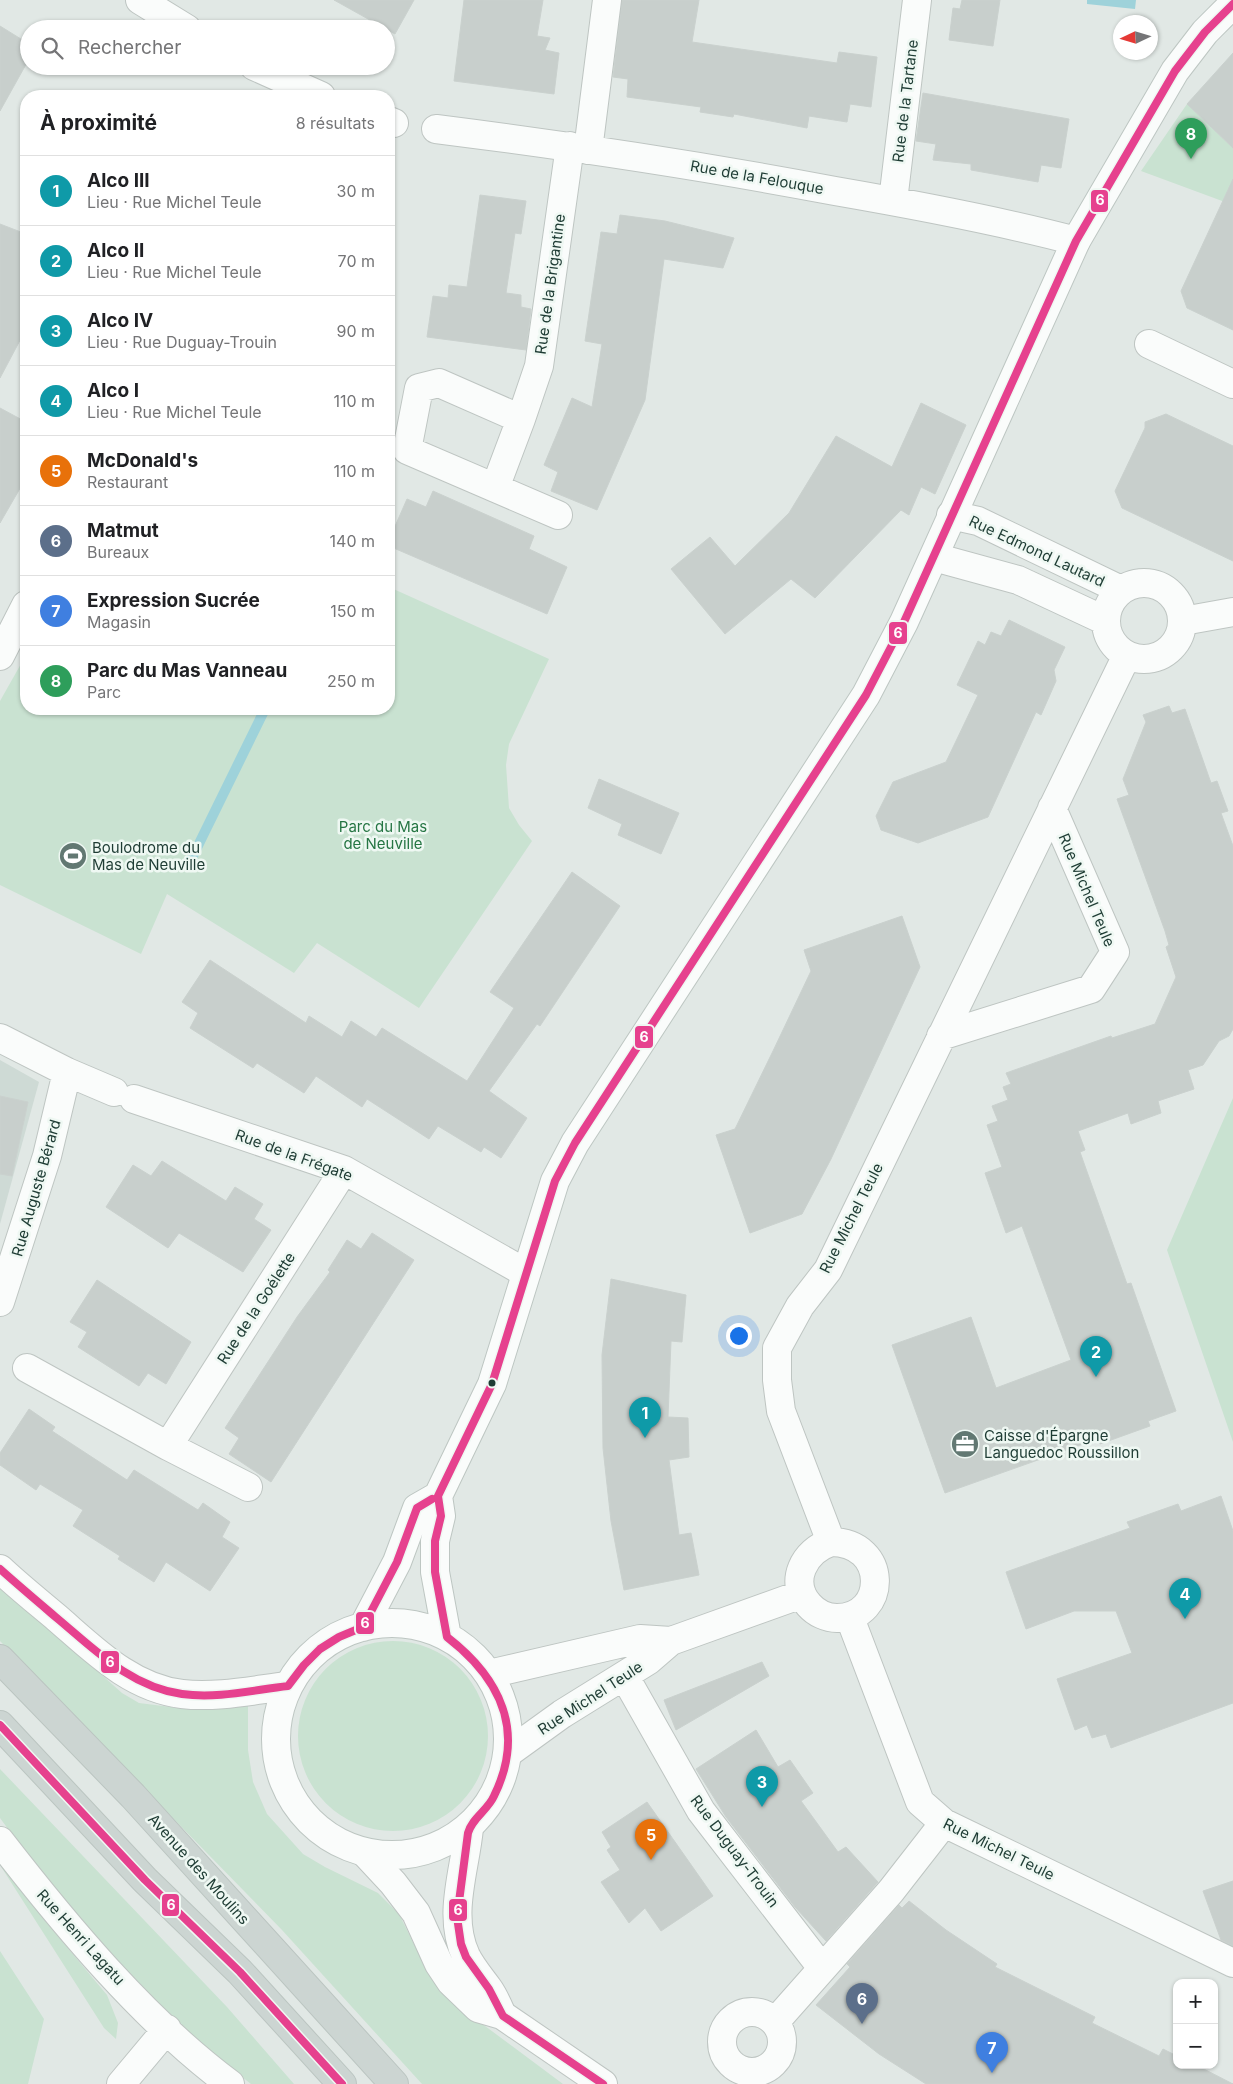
<!DOCTYPE html>
<html lang="fr">
<head>
<meta charset="utf-8">
<style>
	:root { --surface:#fff; --page:#f2f2f2; --text:#202124; --muted:#757577; --line:#e0e0e0; --accent:#111827 }
	body { margin:0; font-family:Inter,sans-serif; background:var(--page); color:var(--text) }
	.controls { position:absolute; right:15px; bottom:15px; display:grid; overflow:hidden; border-radius:10px; box-shadow:0 1px 4px #0004 }
	.controls button { width:45px; height:45px; display:grid; place-items:center; padding:0; border:0; border-bottom:1px solid var(--line); background:var(--surface); color:var(--text); font:25px sans-serif }
	.compass { position:absolute; left:1113px; top:15px; width:45px; height:45px; border-radius:50%; background:var(--surface); box-shadow:0 1px 4px #0004; rotate:266deg }
	.you { position:absolute; left:738px; top:1335px; width:18px; height:18px; margin:-12px; border:4px solid #fff; border-radius:50%; background:#1a73e8; box-shadow:0 0 0 8px #1a73e833 }
	.badge { display:grid; place-items:center; width:32px; height:32px; border-radius:50%; background:var(--accent); color:#fff; font-size:16px; font-weight:700 }
	.pin { position:absolute; translate:-50% -41px; filter:drop-shadow(0 1px 2px #0008) }
	.pin::after { content:''; position:absolute; top:26px; width:18px; height:15px; background:inherit; clip-path:polygon(0 0,100% 0,50% 100%) }
	.list { margin:0; padding:0; list-style:none }
	h2 { display:flex; justify-content:space-between; align-items:center; height:65px; margin:0; padding:0 20px; font-size:21px }
	h2 small { font-size:16px; font-weight:400; color:var(--muted) }
	.list li { display:grid; grid-template-columns:32px 1fr auto; gap:15px; align-items:center; box-sizing:border-box; height:70px; padding:0 20px; border-top:1px solid var(--line) }
	.list b { display:block; font-size:19px; white-space:nowrap }
	.list p { margin:0; font-size:16px; white-space:nowrap; color:var(--muted) }
	.list em { font-size:16px; font-style:normal; color:var(--muted) }
	.icon { flex:none; width:28px; height:28px; fill:none; stroke:currentColor; stroke-width:2; stroke-linecap:round; stroke-linejoin:round }
	.map { position:relative; flex:none; width:1233px; height:2084px; overflow:hidden }
	.search { position:absolute; background:var(--surface); box-shadow:0 1px 4px #0004; left:20px; top:20px; width:375px; height:55px; display:flex; align-items:center; gap:12px; box-sizing:border-box; padding:0 18px; border-radius:28px; color:var(--muted); font-size:19px }
	.panel { position:absolute; background:var(--surface); box-shadow:0 1px 4px #0004; left:20px; top:90px; width:375px; height:625px; border-radius:20px }
	.map>svg:first-child { display:block }
	.built { fill:#cedad5 }
	.green { fill:#c9e2d1 }
	.water { fill:#9ed2da }
	.lines { fill:none; stroke-linecap:round; stroke-linejoin:round }
	.stream { stroke:#9ed2da; stroke-width:10 }
	.building { fill:#c8cfcc; stroke:#cad1ce }
	.street-casing { stroke:#bec5c2; stroke-width:30 }
	.secondary-casing { stroke:#bdc6c2; stroke-width:30 }
	.primary-casing { stroke:#bbc5c1; stroke-width:30 }
	.street { stroke:#fafcfb; stroke-width:28 }
	.secondary { stroke:#fafcfb; stroke-width:28 }
	.primary { stroke:#ccd5d2; stroke-width:28 }
	.bus-1-casing { stroke:#eff8f3; stroke-width:11 }
	.bus-1 { stroke:#e6418e; stroke-width:8 }
	.bus-dot { fill:#1e3c34; stroke:#eff8f3; stroke-width:2 }
	.labels { text-anchor:middle; dominant-baseline:central; stroke-width:5; stroke-linejoin:round; paint-order:stroke }
	.street-label { font-size:15px; fill:#1e3c34; stroke:#eff8f3 }
	.park-label { font-size:15px; fill:#267644; stroke:#eff8f3 }
	.poi-label { font-size:15px; fill:#1e3c34; stroke:#eff8f3; text-anchor:start }
	.line-badge { stroke:#eff8f3; stroke-width:2 }
	.badge-label { font-size:14px; text-anchor:middle; font-weight:bold; fill:#fff }
</style>
</head>
<body>
<div class="map">
<svg width="1233" height="2084" viewBox="0 0 1233 2084">
	<rect width="100%" height="100%" fill="#e1e8e5"/>
	<!-- built -->
	<path class="built" d="M 0,1060 L 39,1082 L 0,1224 Z"/>
	<!-- green -->
	<path class="green" d="M 1187,104 L 1233,148 L 1233,205 L 1141,171 Z
		M 389,404 L 397,454 L 389,473 Z
		M 389,587 L 549,659 L 509,744 L 506,765 L 509,808 L 519,825 L 532,841 L 419,1008 L 317,943 L 294,973 L 167,894 L 141,954 L 0,885 L 0,701 L 26,655 L 26,709 L 389,709 Z
		M 1233,1098 L 1233,1442 L 1167,1250 Z
		M 0,1584 L 122,1693 L 139,1703 L 179,1708 L 216,1709 L 248,1703 L 248,1750 L 253,1782 L 267,1814 L 303,1854 L 325,1867 L 378,1893 L 399,1914 L 426,1968 L 481,2023 L 563,2084 L 422,2084 L 282,1930 L 0,1641 Z
		M298 1736a95 95 0 1 1 190 0a95 95 0 1 1-190 0Z
		M 0,1769 L 227,2007 L 294,2084 L 251,2084 L 208,2050 L 132,1979 L 35,1866 L 0,1818 Z
		M 0,1859 L 46,1922 L 107,1995 L 118,2023 L 116,2039 L 104,2028 L 0,1865 Z
		M 0,1951 L 44,2019 L 28,2084 L 0,2084 Z"/>
	<!-- water -->
	<path class="water" d="M 1087,0 L 1136,0 L 1135,9 L 1087,4 Z"/>
	<g class="lines">
		<!-- stream -->
		<path class="stream" d="M 389,429 L 390,426
			M 189,864 L 265,709"/>
	</g>
	<!-- building -->
	<path class="building" d="M 334,0 L 414,0 L 395,34 Z
		M 464,0 L 543,0 L 537,36 L 550,38 L 545,50 L 559,53 L 554,94 L 454,81 Z
		M 622,0 L 699,0 L 692,42 L 837,63 L 839,52 L 877,57 L 871,107 L 850,104 L 847,122 L 809,116 L 807,128 L 734,114 L 733,117 L 700,112 L 701,107 L 627,97 L 628,79 L 613,77 Z
		M 962,0 L 1000,0 L 993,46 L 949,40 L 953,8 L 960,9 Z
		M 0,26 L 29,44 L 29,59 L 0,111 Z
		M 1233,53 L 1233,148 L 1187,104 Z
		M 923,93 L 1069,119 L 1061,168 L 1041,165 L 1038,182 L 971,170 L 971,164 L 933,160 L 936,144 L 916,141 Z
		M 1233,179 L 1233,330 L 1187,308 L 1181,291 Z
		M 480,195 L 526,201 L 521,234 L 515,233 L 506,293 L 521,295 L 521,307 L 531,309 L 526,350 L 427,337 L 433,296 L 448,298 L 449,285 L 467,287 Z
		M 620,215 L 665,221 L 734,238 L 723,268 L 664,259 L 645,400 L 597,510 L 551,491 L 558,472 L 544,465 L 572,398 L 592,407 L 602,344 L 585,341 L 601,232 L 617,234 Z
		M 0,224 L 26,234 L 26,329 L 0,378 Z
		M 921,403 L 966,425 L 935,494 L 921,487 L 909,515 L 901,510 L 815,598 L 791,579 L 725,634 L 671,569 L 710,537 L 735,566 L 789,513 L 836,436 L 892,467 Z
		M 0,408 L 26,422 L 26,478 L 0,523 Z
		M 1166,414 L 1233,446 L 1233,561 L 1122,508 L 1115,491 L 1145,428 L 1145,422 Z
		M 433,491 L 534,536 L 529,549 L 567,567 L 547,614 L 389,546 L 389,540 L 407,499 L 426,507 Z
		M 1009,620 L 1065,647 L 1054,670 L 1056,681 L 1041,715 L 1036,712 L 988,817 L 918,843 L 881,830 L 876,816 L 893,782 L 946,762 L 978,695 L 957,685 L 978,641 L 985,645 L 991,632 L 1001,636 Z
		M 1169,706 L 1172,713 L 1185,709 L 1211,783 L 1217,781 L 1228,811 L 1221,813 L 1233,846 L 1233,1029 L 1229,1036 L 1219,1041 L 1203,1065 L 1188,1070 L 1194,1089 L 1158,1101 L 1161,1113 L 1131,1124 L 1128,1113 L 1078,1131 L 1085,1150 L 1080,1152 L 1127,1284 L 1131,1283 L 1176,1411 L 1148,1421 L 1150,1426 L 1100,1444 L 1097,1439 L 945,1493 L 892,1345 L 971,1317 L 996,1388 L 1071,1360 L 1022,1226 L 1006,1233 L 985,1173 L 1002,1167 L 987,1125 L 998,1121 L 992,1106 L 1008,1100 L 1003,1087 L 1011,1084 L 1006,1073 L 1111,1036 L 1112,1038 L 1155,1024 L 1176,977 L 1166,947 L 1169,945 L 1165,931 L 1117,799 L 1129,795 L 1123,779 L 1146,722 L 1143,715 Z
		M 599,779 L 679,813 L 661,854 L 618,835 L 622,824 L 588,808 Z
		M 572,872 L 620,906 L 540,1026 L 537,1024 L 489,1091 L 527,1118 L 501,1158 L 484,1147 L 481,1152 L 438,1126 L 429,1139 L 367,1099 L 362,1107 L 316,1076 L 304,1093 L 257,1063 L 253,1068 L 190,1028 L 198,1013 L 182,1002 L 210,960 L 306,1023 L 309,1016 L 342,1037 L 351,1021 L 376,1037 L 382,1028 L 467,1081 L 514,1008 L 490,992 Z
		M 902,916 L 920,967 L 831,1159 L 802,1214 L 750,1233 L 716,1135 L 735,1129 L 773,1051 L 811,971 L 804,950 Z
		M 0,1096 L 28,1102 L 12,1176 L 0,1174 Z
		M 162,1161 L 226,1201 L 235,1187 L 263,1204 L 254,1219 L 271,1230 L 243,1272 L 179,1233 L 168,1248 L 106,1207 L 133,1165 L 151,1176 Z
		M 372,1233 L 414,1260 L 271,1482 L 229,1454 L 239,1438 L 225,1428 L 297,1317 L 330,1272 L 328,1270 L 347,1240 L 361,1249 Z
		M 611,1279 L 686,1295 L 682,1342 L 671,1341 L 668,1417 L 688,1418 L 689,1457 L 669,1460 L 679,1535 L 691,1533 L 699,1575 L 624,1590 L 611,1521 L 603,1448 L 602,1355 Z
		M 97,1280 L 191,1342 L 166,1384 L 148,1373 L 139,1386 L 78,1347 L 87,1332 L 70,1322 Z
		M 29,1409 L 55,1427 L 52,1431 L 127,1480 L 134,1470 L 198,1510 L 203,1503 L 230,1522 L 222,1537 L 239,1548 L 210,1591 L 166,1562 L 154,1582 L 118,1559 L 120,1556 L 73,1526 L 83,1510 L 40,1484 L 36,1490 L 0,1465 L 0,1453 Z
		M 1221,1496 L 1233,1531 L 1233,1703 L 1111,1748 L 1106,1734 L 1092,1738 L 1087,1725 L 1075,1730 L 1057,1679 L 1132,1653 L 1116,1611 L 1074,1611 L 1026,1629 L 1006,1572 L 1130,1528 L 1127,1522 L 1178,1504 L 1181,1511 Z
		M 762,1662 L 769,1676 L 676,1730 L 664,1700 Z
		M 756,1730 L 778,1767 L 790,1760 L 813,1793 L 801,1801 L 838,1852 L 846,1847 L 878,1882 L 826,1941 L 795,1907 L 726,1817 L 696,1769 Z
		M 647,1802 L 713,1896 L 661,1931 L 645,1908 L 629,1923 L 601,1882 L 620,1870 L 607,1850 L 611,1847 L 602,1832 Z
		M 1233,1881 L 1233,1946 L 1221,1940 L 1203,1891 Z
		M 909,1901 L 946,1930 L 997,1964 L 995,1967 L 1095,2017 L 1092,2023 L 1159,2056 L 1163,2049 L 1177,2056 L 1177,2065 L 1196,2065 L 1233,2084 L 926,2084 L 879,2054 L 816,2005 L 850,1967 L 847,1964 L 899,1905 L 902,1908 Z"/>
	<g class="lines">
		<defs>
			<path id="street" d="M 140,0 L 187,29
				M 254,66 L 321,96
				M 389,121 L 394,123
				M 436,129 C 570,146 703,166 835,191 C 916,205 997,220 1076,241
				M 588,150 L 607,0
				M 893,201 L 917,0
				M 1149,344 L 1233,384
				M 495,488 L 521,419
				M 558,515 L 407,450 L 419,388 L 439,383 L 521,419 L 539,366 L 570,146
				M 951,515 L 978,521 L 1121,590
				M 934,557 L 1018,580 L 1106,621
				M1106 621a38 38 0 1 1 76 0a38 38 0 1 1-76 0Z
				M 1183,621 L 1233,612
				M 0,656 L 26,605
				M 941,1036 L 1091,989 L 1115,952 L 1052,808
				M 0,1038 L 67,1072 L 114,1092
				M 134,1099 L 344,1170 L 526,1273
				M 0,1302 L 47,1156 L 67,1072
				M 27,1368 L 168,1446 L 344,1170
				M 168,1446 L 248,1487
				M 831,1542 L 781,1411 L 777,1380 L 777,1348 L 800,1306 L 828,1270 L 1127,655
				M 831,1542 C 889,1542 888,1618 837,1618 C 827,1618 816,1613 809,1605 C 788,1582 804,1551 831,1542 Z
				M 0,1569 C 18,1586 38,1602 57,1618 C 94,1650 131,1688 182,1694 C 216,1698 254,1690 288,1686
				M 850,1618 L 920,1802 L 944,1823 L 1233,1963
				M 489,1674 L 640,1639 L 671,1641
				M 625,1677 L 701,1811 L 822,1968
				M 508,1753 L 562,1714 L 649,1660 L 671,1641 L 802,1594
				M 469,1828 C 465,1871 447,1915 466,1956 C 472,1968 480,1977 488,1988 C 494,1996 498,2006 502,2015
				M 0,1841 C 65,1925 145,2021 230,2084
				M 366,1854 L 393,1883 L 416,1913 L 439,1964 L 451,1982 L 478,2008 L 502,2015 L 603,2084
				M722 2042a30 30 0 1 1 60 0a30 30 0 1 1-60 0Z
				M 775,2022 L 891,1891 L 944,1823
				M 121,2084 L 167,2029"/>
			<path id="secondary" d="M 438,1496 L 441,1516 L 435,1541 L 435,1572 L 447,1637
				M276 1739a116 116 0 1 1 232 0a116 116 0 1 1-232 0Z
				M 363,1627 L 397,1562 L 417,1508 L 438,1496 L 492,1384 L 555,1181 L 575,1143 L 866,695 L 904,622 L 1076,241 L 1175,71 L 1205,32 L 1233,4"/>
			<path id="primary" d="M 0,1659 L 133,1796 L 394,2084
				M 0,1725 L 145,1880 L 240,1972 L 342,2084"/>
		</defs>
		<!-- street casing -->
		<use href="#street" class="street-casing"/>
		<!-- secondary casing -->
		<use href="#secondary" class="secondary-casing"/>
		<!-- primary casing -->
		<use href="#primary" class="primary-casing"/>
		<!-- street -->
		<use href="#street" class="street"/>
		<!-- secondary -->
		<use href="#secondary" class="secondary"/>
		<!-- primary -->
		<use href="#primary" class="primary"/>
		<defs>
			<path id="bus-1" d="M 0,1569 C 19,1586 38,1602 58,1619 C 95,1650 131,1687 182,1694 C 217,1699 253,1690 288,1686 L 304,1665 L 320,1649 L 339,1637 L 363,1627 L 397,1562 L 417,1508 L 432,1499
				M 0,1725 L 145,1880 L 240,1972 L 342,2084
				M 603,2084 L 503,2016 L 489,1989 L 466,1957 L 461,1944 L 457,1917 L 468,1833 C 472,1818 488,1810 494,1796 C 526,1731 500,1678 447,1637 L 435,1572 L 435,1541 L 441,1516 L 438,1496 L 492,1384 L 555,1181 L 575,1143 L 866,695 L 904,622 L 1076,241 L 1175,71 L 1205,32 L 1233,4"/>
		</defs>
		<!-- bus-1 casing -->
		<use href="#bus-1" class="bus-1-casing"/>
		<!-- bus-1 -->
		<use href="#bus-1" class="bus-1"/>
	</g>
	<!-- icons -->
	<defs>
		<symbol id="stadium-disc" viewBox="-11 -11 22 22"><circle r="9.5" fill="#627872" stroke="#eff8f3"/><path d="M0-5a6.5 5 0 1 0 0 10a6.5 5 0 1 0 0-10ZM-3.5-1.8h7v3.6h-7Z" fill="#fff"/></symbol>
		<symbol id="office-disc" viewBox="-11 -11 22 22"><circle r="9.5" fill="#627872" stroke="#eff8f3"/><path d="M-6-3h4V-5.5h4V-3h4V5H-6ZM-1-4.5V-3h2v-1.5ZM-6 0V1H6V0Z" fill="#fff"/></symbol>
	</defs>
	<g fill-rule="evenodd">
		<use href="#stadium-disc" x="57" y="840" width="32" height="32"/>
		<use href="#office-disc" x="949" y="1428" width="32" height="32"/>
	</g>
	<!-- markers -->
	<circle class="bus-dot" cx="492" cy="1383" r="4.5"/>
	<g class="labels">
		<!-- street labels -->
		<g class="street-label">
			<text transform="translate(905 101) rotate(-83)">Rue de la Tartane</text>
			<text transform="translate(757 177) rotate(10)">Rue de la Felouque</text>
			<text transform="translate(550 284) rotate(-82)">Rue de la Brigantine</text>
			<text transform="translate(1037 551) rotate(25)">Rue Edmond Lautard</text>
			<text transform="translate(1087 890) rotate(67)">Rue Michel Teule</text>
			<text transform="translate(294 1155) rotate(20)">Rue de la Frégate</text>
			<text transform="translate(36 1188) rotate(-74)">Rue Auguste Bérard</text>
			<text transform="translate(851 1218) rotate(-63)">Rue Michel Teule</text>
			<text transform="translate(256 1308) rotate(-57)">Rue de la Goélette</text>
			<text transform="translate(590 1698) rotate(-33)">Rue Michel Teule</text>
			<text transform="translate(999 1849) rotate(26)">Rue Michel Teule</text>
			<text transform="translate(735 1851) rotate(53)">Rue Duguay-Trouin</text>
			<text transform="translate(199 1869) rotate(48)">Avenue des Moulins</text>
			<text transform="translate(81 1937) rotate(48)">Rue Henri Lagatu</text>
		</g>
		<!-- park labels -->
		<g class="park-label">
			<text x="383" y="826">Parc du Mas<tspan x="383" dy="17">de Neuville</tspan></text>
		</g>
		<!-- poi labels -->
		<g class="poi-label">
			<text x="92" y="847">Boulodrome du<tspan x="92" dy="17">Mas de Neuville</tspan></text>
			<text x="984" y="1435">Caisse d'Épargne<tspan x="984" dy="17">Languedoc Roussillon</tspan></text>
		</g>
	</g>
	<g class="line-badge">
		<rect x="1090" y="189" width="19" height="24" rx="5" fill="#e6418e"/>
		<rect x="888" y="621" width="20" height="24" rx="5" fill="#e6418e"/>
		<rect x="634" y="1025" width="20" height="24" rx="5" fill="#e6418e"/>
		<rect x="355" y="1611" width="20" height="24" rx="5" fill="#e6418e"/>
		<rect x="100" y="1650" width="20" height="24" rx="5" fill="#e6418e"/>
		<rect x="161" y="1893" width="19" height="24" rx="5" fill="#e6418e"/>
		<rect x="448" y="1898" width="20" height="24" rx="5" fill="#e6418e"/>
	</g>
	<g class="badge-label">
		<text x="1100" y="205">6</text>
		<text x="898" y="638">6</text>
		<text x="644" y="1042">6</text>
		<text x="365" y="1628">6</text>
		<text x="110" y="1667">6</text>
		<text x="171" y="1910">6</text>
		<text x="458" y="1915">6</text>
	</g>
</svg>
<div class="controls">
<button>+</button>
<button>−</button>
</div>
<svg class="compass" viewBox="-18 -18 36 36"><path d="M0-13l5 13h-10z" fill="#e53935"/><path d="M0 13l5-13h-10z" fill="#757577"/></svg>
<div class="you"></div>
<div class="pin badge" style="left:645px;top:1438px;background:#0f9aa8">1</div>
<div class="pin badge" style="left:1096px;top:1377px;background:#0f9aa8">2</div>
<div class="pin badge" style="left:762px;top:1807px;background:#0f9aa8">3</div>
<div class="pin badge" style="left:1185px;top:1619px;background:#0f9aa8">4</div>
<div class="pin badge" style="left:651px;top:1860px;background:#e8710a">5</div>
<div class="pin badge" style="left:862px;top:2024px;background:#5c6f8a">6</div>
<div class="pin badge" style="left:992px;top:2073px;background:#3f7fe0">7</div>
<div class="pin badge" style="left:1191px;top:159px;background:#2e9e5b">8</div>
<div class="search"><svg class="icon" aria-label="search" viewBox="0 0 24 24"><circle cx="10" cy="10" r="6"/><path d="M15 15l6 6"/></svg>Rechercher</div>
<section class="panel">
<h2>À proximité<small>8 résultats</small></h2>
<ul class="list">
<li><span class="badge" style="background:#0f9aa8">1</span><div><b>Alco III</b><p>Lieu · Rue Michel Teule</p></div><em>30 m</em></li>
<li><span class="badge" style="background:#0f9aa8">2</span><div><b>Alco II</b><p>Lieu · Rue Michel Teule</p></div><em>70 m</em></li>
<li><span class="badge" style="background:#0f9aa8">3</span><div><b>Alco IV</b><p>Lieu · Rue Duguay-Trouin</p></div><em>90 m</em></li>
<li><span class="badge" style="background:#0f9aa8">4</span><div><b>Alco I</b><p>Lieu · Rue Michel Teule</p></div><em>110 m</em></li>
<li><span class="badge" style="background:#e8710a">5</span><div><b>McDonald's</b><p>Restaurant</p></div><em>110 m</em></li>
<li><span class="badge" style="background:#5c6f8a">6</span><div><b>Matmut</b><p>Bureaux</p></div><em>140 m</em></li>
<li><span class="badge" style="background:#3f7fe0">7</span><div><b>Expression Sucrée</b><p>Magasin</p></div><em>150 m</em></li>
<li><span class="badge" style="background:#2e9e5b">8</span><div><b>Parc du Mas Vanneau</b><p>Parc</p></div><em>250 m</em></li>
</ul>
</section>
</div>
</body>
</html>
